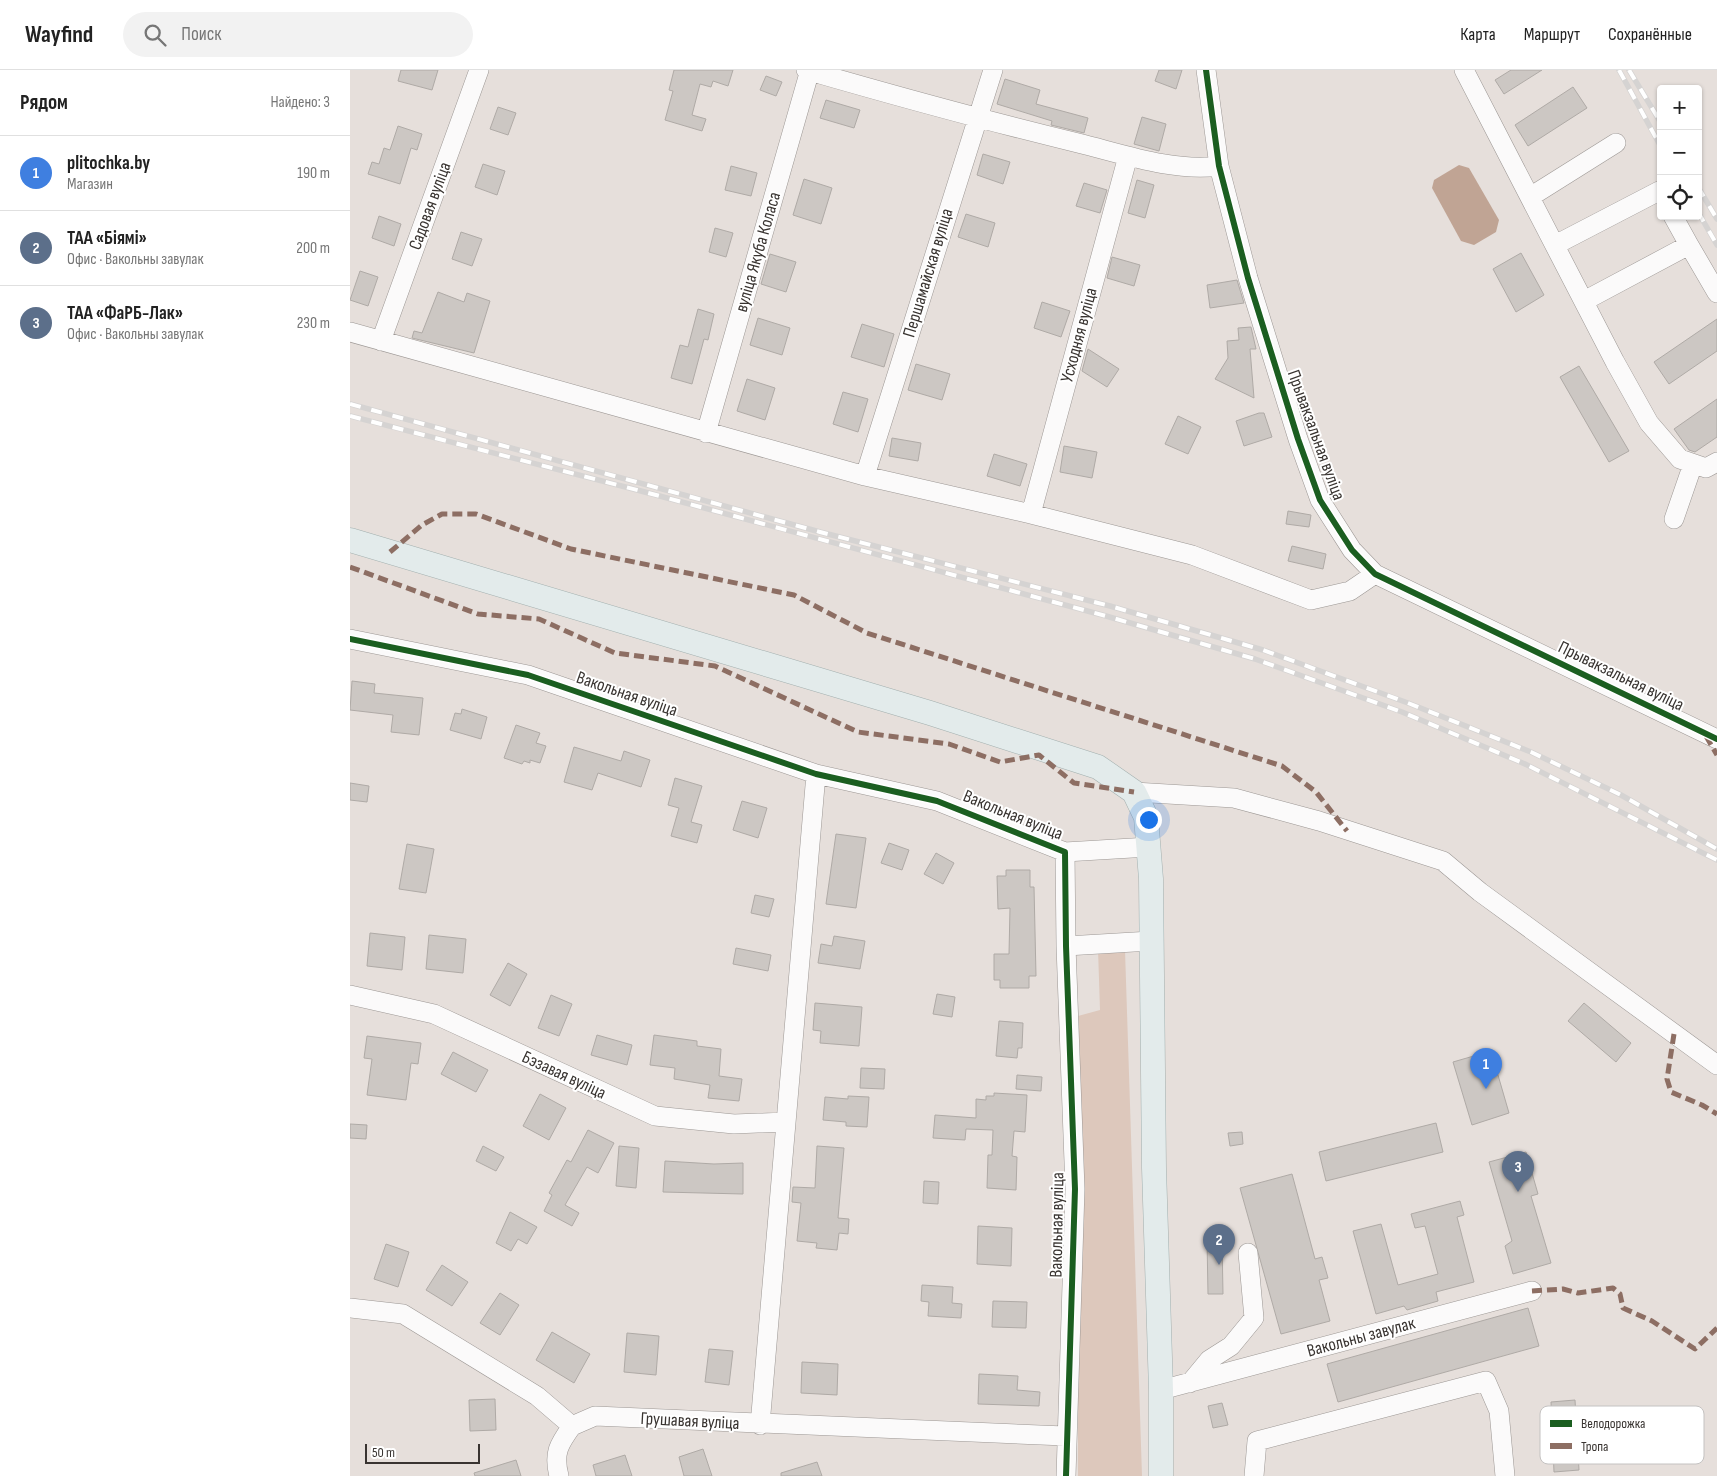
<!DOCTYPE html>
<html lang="ru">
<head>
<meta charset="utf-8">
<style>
	:root { --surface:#fff; --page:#f2f2f2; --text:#222; --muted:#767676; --line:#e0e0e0; --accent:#b45309 }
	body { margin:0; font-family:"Sofia Sans Condensed",sans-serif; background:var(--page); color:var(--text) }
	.controls { position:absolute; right:15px; top:15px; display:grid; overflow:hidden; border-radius:5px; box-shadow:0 1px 4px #0004 }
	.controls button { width:45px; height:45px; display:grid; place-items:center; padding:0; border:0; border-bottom:1px solid var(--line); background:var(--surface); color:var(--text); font:25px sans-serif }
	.scale { position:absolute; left:15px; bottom:12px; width:115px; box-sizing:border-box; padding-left:5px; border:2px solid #393431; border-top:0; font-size:14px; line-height:18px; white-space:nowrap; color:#393431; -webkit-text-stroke:4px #fff; paint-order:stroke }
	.you { position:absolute; left:798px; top:749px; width:18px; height:18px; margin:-12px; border:4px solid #fff; border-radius:50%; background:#1a73e8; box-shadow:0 0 0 8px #1a73e833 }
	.badge { display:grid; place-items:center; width:32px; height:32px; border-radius:50%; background:var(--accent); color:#fff; font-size:16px; font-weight:700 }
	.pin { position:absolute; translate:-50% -41px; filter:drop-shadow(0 1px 2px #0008) }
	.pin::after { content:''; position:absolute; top:26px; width:18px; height:15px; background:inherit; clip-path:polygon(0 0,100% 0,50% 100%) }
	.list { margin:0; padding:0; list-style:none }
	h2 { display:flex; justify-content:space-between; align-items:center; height:65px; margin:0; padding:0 20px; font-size:21px }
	h2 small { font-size:16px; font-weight:400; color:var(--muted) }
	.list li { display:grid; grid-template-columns:32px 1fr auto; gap:15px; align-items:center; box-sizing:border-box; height:75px; padding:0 20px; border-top:1px solid var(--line) }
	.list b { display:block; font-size:19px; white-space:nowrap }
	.list p { margin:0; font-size:16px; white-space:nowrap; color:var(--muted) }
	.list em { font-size:16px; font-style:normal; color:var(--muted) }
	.icon { flex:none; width:28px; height:28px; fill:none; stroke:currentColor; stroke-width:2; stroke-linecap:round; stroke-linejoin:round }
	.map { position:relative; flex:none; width:1367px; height:1406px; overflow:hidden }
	header { display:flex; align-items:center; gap:30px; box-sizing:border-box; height:70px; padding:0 25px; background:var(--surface); border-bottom:1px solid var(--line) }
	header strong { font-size:24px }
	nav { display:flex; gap:28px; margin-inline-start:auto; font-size:18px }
	.search { width:350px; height:45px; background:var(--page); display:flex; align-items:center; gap:12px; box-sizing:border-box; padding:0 18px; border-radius:28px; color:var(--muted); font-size:19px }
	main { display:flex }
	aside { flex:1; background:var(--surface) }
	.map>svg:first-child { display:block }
	.green { fill:#ddc8bc }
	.water { fill:#c0a494 }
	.building { fill:#ccc7c3; stroke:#afaaa6 }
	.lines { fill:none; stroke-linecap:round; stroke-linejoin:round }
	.minor-casing { stroke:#9c9794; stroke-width:20 }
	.major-casing { stroke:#a2afae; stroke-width:25 }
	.minor { stroke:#fbfafa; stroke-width:19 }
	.major { stroke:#e3ebeb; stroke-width:24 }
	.rail-casing { stroke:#d5d3d2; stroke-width:5.5 }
	.rail { stroke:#fff; stroke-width:4; stroke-dasharray:11; stroke-linecap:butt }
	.quiet { stroke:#8d6e63; stroke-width:5; stroke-dasharray:10 5; stroke-linecap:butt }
	.cycleway-casing { stroke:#fff; stroke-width:9 }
	.cycleway { stroke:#1b5e20; stroke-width:6 }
	.labels { text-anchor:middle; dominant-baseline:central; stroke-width:4; stroke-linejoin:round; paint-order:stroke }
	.street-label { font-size:18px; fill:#393431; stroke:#fff }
	.key { fill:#fff; stroke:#c4c2c1; stroke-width:1 }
	.key-label { font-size:14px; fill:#393431 }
</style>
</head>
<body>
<header>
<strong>Wayfind</strong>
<div class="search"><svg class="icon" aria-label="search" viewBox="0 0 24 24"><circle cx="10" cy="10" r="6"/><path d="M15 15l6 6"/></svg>Поиск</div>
<nav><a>Карта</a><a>Маршрут</a><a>Сохранённые</a></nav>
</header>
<main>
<aside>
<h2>Рядом<small>Найдено: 3</small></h2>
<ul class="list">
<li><span class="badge" style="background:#3f7fe0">1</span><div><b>plitochka.by</b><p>Магазин</p></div><em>190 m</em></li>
<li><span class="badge" style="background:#5c6f8a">2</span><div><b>ТАА «Біямі»</b><p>Офис · Вакольны завулак</p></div><em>200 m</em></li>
<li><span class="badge" style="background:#5c6f8a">3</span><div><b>ТАА «ФаРБ-Лак»</b><p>Офис · Вакольны завулак</p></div><em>230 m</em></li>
</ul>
</aside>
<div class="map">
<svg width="1367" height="1406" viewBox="0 0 1367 1406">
	<rect width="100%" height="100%" fill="#e6dfdb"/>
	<!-- green -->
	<path class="green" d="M 748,879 L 775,880 L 792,1406 L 728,1406 L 728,946 L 750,940 Z"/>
	<!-- water -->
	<path class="water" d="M 1109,95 L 1119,98 L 1149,150 L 1146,162 L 1124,175 L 1111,171 L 1082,118 L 1084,110 Z"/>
	<!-- building -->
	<path class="building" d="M 51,0 L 88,0 L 82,20 L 48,11 Z
		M 324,0 L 383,0 L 378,16 L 363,11 L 361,17 L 350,14 L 342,45 L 356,49 L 352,61 L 315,50 L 323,21 L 319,20 Z
		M 809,0 L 832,0 L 826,19 L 805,11 Z
		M 1161,0 L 1192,0 L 1154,24 L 1145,10 Z
		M 416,6 L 432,12 L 426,26 L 410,20 Z
		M 655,9 L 690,20 L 686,34 L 738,48 L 734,63 L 701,55 L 702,51 L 647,34 Z
		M 1223,17 L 1237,38 L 1178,76 L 1165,55 Z
		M 476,30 L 510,40 L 504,58 L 470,48 Z
		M 148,37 L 166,43 L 158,65 L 140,59 Z
		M 792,47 L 816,54 L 809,81 L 784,74 Z
		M 48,56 L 72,64 L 67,80 L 61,78 L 50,114 L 18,104 L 22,92 L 29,94 L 34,78 L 40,80 Z
		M 633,84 L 660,92 L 653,114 L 627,105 Z
		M 133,94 L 155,101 L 147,125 L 125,117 Z
		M 381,96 L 407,103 L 401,126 L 375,120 Z
		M 454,109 L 482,118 L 471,154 L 443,145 Z
		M 787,110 L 804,115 L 795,148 L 778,143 Z
		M 734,113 L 757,120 L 750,143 L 726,136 Z
		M 616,144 L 645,153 L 638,177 L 608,167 Z
		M 29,146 L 51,154 L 44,176 L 22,168 Z
		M 365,158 L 383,163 L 376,187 L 359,182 Z
		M 111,162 L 132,169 L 122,196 L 102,189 Z
		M 1171,183 L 1194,225 L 1166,242 L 1143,199 Z
		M 420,184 L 446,192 L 436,222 L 411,214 Z
		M 762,187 L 790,195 L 784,216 L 757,208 Z
		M 10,201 L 28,207 L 18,236 L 0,230 Z
		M 887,210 L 894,233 L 860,238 L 857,215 Z
		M 88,222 L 114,232 L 117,223 L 140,231 L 124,283 L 62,268 L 64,261 L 72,263 Z
		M 692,232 L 720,241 L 711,267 L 684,258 Z
		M 348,239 L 364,244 L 358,270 L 354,269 L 342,314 L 321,308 L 330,275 L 338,277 Z
		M 408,248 L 440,258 L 432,285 L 400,275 Z
		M 1367,249 L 1367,281 L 1319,314 L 1304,292 Z
		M 512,254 L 544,264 L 534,297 L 501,287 Z
		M 901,257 L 906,279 L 900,279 L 904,328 L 865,309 L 878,288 L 877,271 L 889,270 L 888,258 Z
		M 738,279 L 769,299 L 757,317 L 732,301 Z
		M 566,294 L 600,304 L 592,330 L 558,320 Z
		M 1229,296 L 1279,381 L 1259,392 L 1210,307 Z
		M 397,309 L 425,318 L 415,350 L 387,341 Z
		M 493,322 L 518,329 L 508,362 L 483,354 Z
		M 1367,329 L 1367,367 L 1345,382 L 1339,380 L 1324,359 Z
		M 909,343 L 914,343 L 922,367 L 894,376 L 886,351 Z
		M 828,346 L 851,357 L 838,384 L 815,374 Z
		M 542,368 L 571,373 L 568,391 L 539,386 Z
		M 714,376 L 747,382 L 742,408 L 710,402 Z
		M 644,384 L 677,394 L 670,416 L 637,406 Z
		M 938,441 L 961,445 L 959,457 L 936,454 Z
		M 942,476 L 976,484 L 973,499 L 938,491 Z
		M 2,611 L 25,614 L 24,623 L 73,628 L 69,665 L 41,662 L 43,645 L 0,640 Z
		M 112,639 L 137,647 L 131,669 L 100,660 L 105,643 L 111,644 Z
		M 166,655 L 190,663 L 186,673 L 196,676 L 190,693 L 180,690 L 180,693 L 174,691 L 172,694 L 154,688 Z
		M 224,677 L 271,691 L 274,681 L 300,690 L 291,717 L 248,703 L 242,720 L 214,712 Z
		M 325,708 L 352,716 L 341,752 L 352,755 L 347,773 L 321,766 L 329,738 L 318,735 Z
		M 0,713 L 19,716 L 17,732 L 0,730 Z
		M 392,731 L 417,738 L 408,768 L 383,760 Z
		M 486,764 L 516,768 L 506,838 L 476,834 Z
		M 539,773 L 559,780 L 552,800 L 531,793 Z
		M 57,774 L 84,779 L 76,823 L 49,819 Z
		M 586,783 L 604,793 L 593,814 L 574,804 Z
		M 656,800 L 680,800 L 680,817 L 684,817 L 686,906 L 679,906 L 679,918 L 650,918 L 650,910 L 644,910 L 644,884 L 659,884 L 660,838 L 648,839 L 647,806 L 656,806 Z
		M 405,825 L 424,829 L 419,847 L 401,843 Z
		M 20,863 L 55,867 L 52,900 L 17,896 Z
		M 79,865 L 116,869 L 113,903 L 76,899 Z
		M 484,866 L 515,871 L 510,899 L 468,893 L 471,874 L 482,876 Z
		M 386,878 L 421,885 L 418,901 L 383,894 Z
		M 158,893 L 177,904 L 160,936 L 140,925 Z
		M 587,924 L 605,927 L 602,947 L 583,944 Z
		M 201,925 L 222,934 L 209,966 L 188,958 Z
		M 465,933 L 512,937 L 509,976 L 470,973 L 471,961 L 463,960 Z
		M 1234,933 L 1281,973 L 1266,992 L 1218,951 Z
		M 649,951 L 673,953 L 672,978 L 668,978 L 667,988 L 646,986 Z
		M 247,965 L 282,975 L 277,995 L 241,985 Z
		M 304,965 L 347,971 L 347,976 L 371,979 L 369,1006 L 392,1009 L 389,1031 L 358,1028 L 360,1015 L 324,1009 L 325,998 L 300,995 Z
		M 17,966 L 71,973 L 68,994 L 61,993 L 56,1030 L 17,1025 L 22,989 L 14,988 Z
		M 1141,981 L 1159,1043 L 1122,1055 L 1103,992 Z
		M 103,982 L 138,1000 L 126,1022 L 91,1004 Z
		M 511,998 L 535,999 L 534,1019 L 510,1018 Z
		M 667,1005 L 692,1007 L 691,1021 L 666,1019 Z
		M 644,1023 L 677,1025 L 675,1062 L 664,1061 L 662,1086 L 667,1087 L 666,1120 L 637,1118 L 638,1085 L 642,1085 L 643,1060 L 616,1059 L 615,1070 L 583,1068 L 585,1045 L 626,1048 L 626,1029 L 636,1030 L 636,1026 L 644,1026 Z
		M 190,1024 L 216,1038 L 199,1070 L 173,1056 Z
		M 498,1026 L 519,1027 L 517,1057 L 496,1056 L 496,1052 L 473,1050 L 475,1027 L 498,1029 Z
		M 1086,1053 L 1093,1082 L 976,1111 L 969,1082 Z
		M 0,1054 L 17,1055 L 16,1069 L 0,1068 Z
		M 238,1060 L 264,1073 L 248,1103 L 237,1097 L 215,1135 L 229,1143 L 222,1156 L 194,1141 L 202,1125 L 199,1123 L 217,1090 L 221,1092 Z
		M 892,1062 L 893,1074 L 880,1076 L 878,1063 Z
		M 133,1076 L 154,1087 L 146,1101 L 126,1091 Z
		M 269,1076 L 289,1078 L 286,1118 L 266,1116 Z
		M 467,1076 L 494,1078 L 488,1148 L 499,1149 L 498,1164 L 489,1163 L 487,1180 L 466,1178 L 467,1173 L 447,1171 L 451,1133 L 442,1132 L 443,1117 L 465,1118 Z
		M 1176,1082 L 1188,1124 L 1181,1126 L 1201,1193 L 1163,1204 L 1155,1176 L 1162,1171 L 1139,1092 Z
		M 315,1091 L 364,1094 L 393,1093 L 393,1124 L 313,1122 Z
		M 942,1104 L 965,1189 L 972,1187 L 978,1208 L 969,1210 L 980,1251 L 931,1264 L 890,1118 Z
		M 574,1111 L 589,1112 L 588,1134 L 573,1133 Z
		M 1110,1131 L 1114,1145 L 1107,1147 L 1124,1212 L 1086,1222 L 1088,1231 L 1057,1240 L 1054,1236 L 1026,1244 L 1003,1161 L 1031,1154 L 1048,1215 L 1088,1204 L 1075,1156 L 1065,1158 L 1061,1144 Z
		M 160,1142 L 187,1157 L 177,1174 L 168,1169 L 161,1181 L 146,1173 Z
		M 628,1156 L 662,1158 L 661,1196 L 627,1194 Z
		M 857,1169 L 872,1169 L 873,1224 L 858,1224 Z
		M 36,1174 L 59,1182 L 48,1217 L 24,1209 Z
		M 92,1195 L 118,1212 L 102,1236 L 76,1220 Z
		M 572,1215 L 603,1217 L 602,1233 L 612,1234 L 611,1248 L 578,1246 L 579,1232 L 571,1231 Z
		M 150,1223 L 169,1235 L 150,1265 L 130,1253 Z
		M 643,1231 L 677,1232 L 676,1258 L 642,1257 Z
		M 1178,1238 L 1189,1276 L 988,1332 L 977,1294 Z
		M 202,1262 L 240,1284 L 224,1313 L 186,1290 Z
		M 277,1263 L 309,1266 L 306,1305 L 274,1302 Z
		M 359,1279 L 383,1281 L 379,1315 L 355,1312 Z
		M 452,1292 L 488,1294 L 487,1325 L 451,1323 Z
		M 629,1304 L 668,1306 L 667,1320 L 690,1322 L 689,1336 L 628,1334 Z
		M 145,1329 L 146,1360 L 120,1361 L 119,1330 Z
		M 1225,1330 L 1229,1400 L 1204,1402 L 1201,1332 Z
		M 872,1333 L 878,1355 L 863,1358 L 858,1336 Z
		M 353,1379 L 362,1406 L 334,1406 L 329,1387 Z
		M 275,1385 L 282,1406 L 246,1406 L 243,1395 Z
		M 166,1390 L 171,1406 L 125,1406 L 124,1403 Z
		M 467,1392 L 472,1406 L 431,1406 L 431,1403 Z"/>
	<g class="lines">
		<defs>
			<path id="minor" d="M 456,0 C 546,26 637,51 728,73 C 773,84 823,102 869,96
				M 856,0 L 869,96 L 898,208 L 948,369 L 970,430 L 1002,480 L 1025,504 L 1367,669
				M 1114,0 L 1265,292 L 1299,353 L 1330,389 L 1356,398 L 1367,392
				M 1180,127 L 1266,73
				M 1323,146 L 1339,175
				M 1205,175 L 1309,121 L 1311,125
				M 1234,231 L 1339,175 L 1367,223
				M 0,262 L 515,406 L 681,444 L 842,485 L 961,530 L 1000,521 L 1025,504
				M 31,271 L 129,0
				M 356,363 L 460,0
				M 515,406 L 643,0
				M 681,444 L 778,86
				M 1324,449 L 1343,394
				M 0,569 L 178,605 L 466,704 L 587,731 L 715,782 L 716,876 L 725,1119 L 716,1406
				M 784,722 L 884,728 L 969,751 L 1093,791 L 1130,822 L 1367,995
				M 715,782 L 799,777
				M 716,876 L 801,871
				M 0,925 L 84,944 L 305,1046 L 384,1054 L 435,1052
				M 0,1238 L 53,1244 L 187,1326 L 222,1356 L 245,1346 L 715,1366
				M 840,1313 L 859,1290 L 881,1276 L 904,1248 L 898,1183
				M 811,1320 L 1182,1221
				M 410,1355 L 466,704
				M 209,1406 C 203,1383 209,1374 222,1356
				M 904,1406 L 907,1371 L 1136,1311 L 1149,1341 L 1155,1406"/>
			<path id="major" d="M 0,470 L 580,643 L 748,697 L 784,722 L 796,747 L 801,809 L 804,1098 L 811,1320 L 811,1406"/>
		</defs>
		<!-- minor casing -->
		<use href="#minor" class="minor-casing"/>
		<!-- major casing -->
		<use href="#major" class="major-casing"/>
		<!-- minor -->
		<use href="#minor" class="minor"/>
		<!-- major -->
		<use href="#major" class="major"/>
		<defs>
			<path id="rail" d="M 1269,0 L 1311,77
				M 1279,0 L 1311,53
				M 1348,117 L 1367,149
				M 1348,142 L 1367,175
				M 0,334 L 470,462 L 760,536 L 913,580 L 1058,633 L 1181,682 L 1271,725 L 1367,779
				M 0,346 L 291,421 L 756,546 L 905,589 L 1052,642 L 1175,694 L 1367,790"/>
		</defs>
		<!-- rail casing -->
		<use href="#rail" class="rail-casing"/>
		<!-- rail -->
		<use href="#rail" class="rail"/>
		<!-- quiet -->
		<path class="quiet" d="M 40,482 L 72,455 L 92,444 L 126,444 L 221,479 L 444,525 L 517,563 L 932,696 L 966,722 L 997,761
			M 0,497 L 128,544 L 189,549 L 265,583 L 365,596 L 508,662 L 599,674 L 650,692 L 689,685 L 724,713 L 784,722
			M 1356,666 L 1367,685
			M 1324,964 L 1317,1009 L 1321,1022 L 1352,1035 L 1367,1044
			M 1182,1221 L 1213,1219 L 1228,1223 L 1263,1218 L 1270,1224 L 1273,1238 L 1302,1251 L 1345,1279 L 1367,1258"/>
		<defs>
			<path id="cycleway" d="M 856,0 L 869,96 L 898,208 L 948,369 L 970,430 L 1002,480 L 1025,504 L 1367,669
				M 0,569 L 178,605 L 466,704 L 587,731 L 715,782 L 716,876 L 725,1119 L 716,1406"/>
		</defs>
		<!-- cycleway casing -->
		<use href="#cycleway" class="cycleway-casing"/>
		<!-- cycleway -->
		<use href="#cycleway" class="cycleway"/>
	</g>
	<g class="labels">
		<!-- street labels -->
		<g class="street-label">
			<text transform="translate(80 136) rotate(-70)">Садовая вуліца</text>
			<text transform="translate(408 182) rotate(-74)">вуліца Якуба Коласа</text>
			<text transform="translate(578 203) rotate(-73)">Першамайская вуліца</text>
			<text transform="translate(729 265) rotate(-75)">Усходняя вуліца</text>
			<text transform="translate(966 365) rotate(70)">Прывакзальная вуліца</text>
			<text transform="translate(1271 606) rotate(26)">Прывакзальная вуліца</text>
			<text transform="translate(277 624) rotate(19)">Вакольная вуліца</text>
			<text transform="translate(663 745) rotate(22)">Вакольная вуліца</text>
			<text transform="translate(214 1005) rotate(25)">Бэзавая вуліца</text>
			<text transform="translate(707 1155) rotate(-89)">Вакольная вуліца</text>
			<text transform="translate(1011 1267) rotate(-15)">Вакольны завулак</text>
			<text transform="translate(340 1351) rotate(3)">Грушавая вуліца</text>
		</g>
	</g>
	<!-- legend -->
	<rect x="1190" y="1336" width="164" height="58" rx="8" class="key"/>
	<rect x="1200" y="1350" width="22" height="7" fill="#1b5e20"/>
	<rect x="1200" y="1373" width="22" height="6" fill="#8d6e63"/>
	<g class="key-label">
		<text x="1231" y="1358">Велодорожка</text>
		<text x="1231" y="1381">Тропа</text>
	</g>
</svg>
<div class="controls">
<button>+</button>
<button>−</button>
<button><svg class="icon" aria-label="locate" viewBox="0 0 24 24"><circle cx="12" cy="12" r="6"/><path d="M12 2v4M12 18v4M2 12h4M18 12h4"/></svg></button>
</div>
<div class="scale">50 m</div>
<div class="you"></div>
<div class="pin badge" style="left:1136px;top:1019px;background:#3f7fe0">1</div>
<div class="pin badge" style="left:869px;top:1195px;background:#5c6f8a">2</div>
<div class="pin badge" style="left:1168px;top:1122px;background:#5c6f8a">3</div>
</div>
</main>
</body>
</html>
